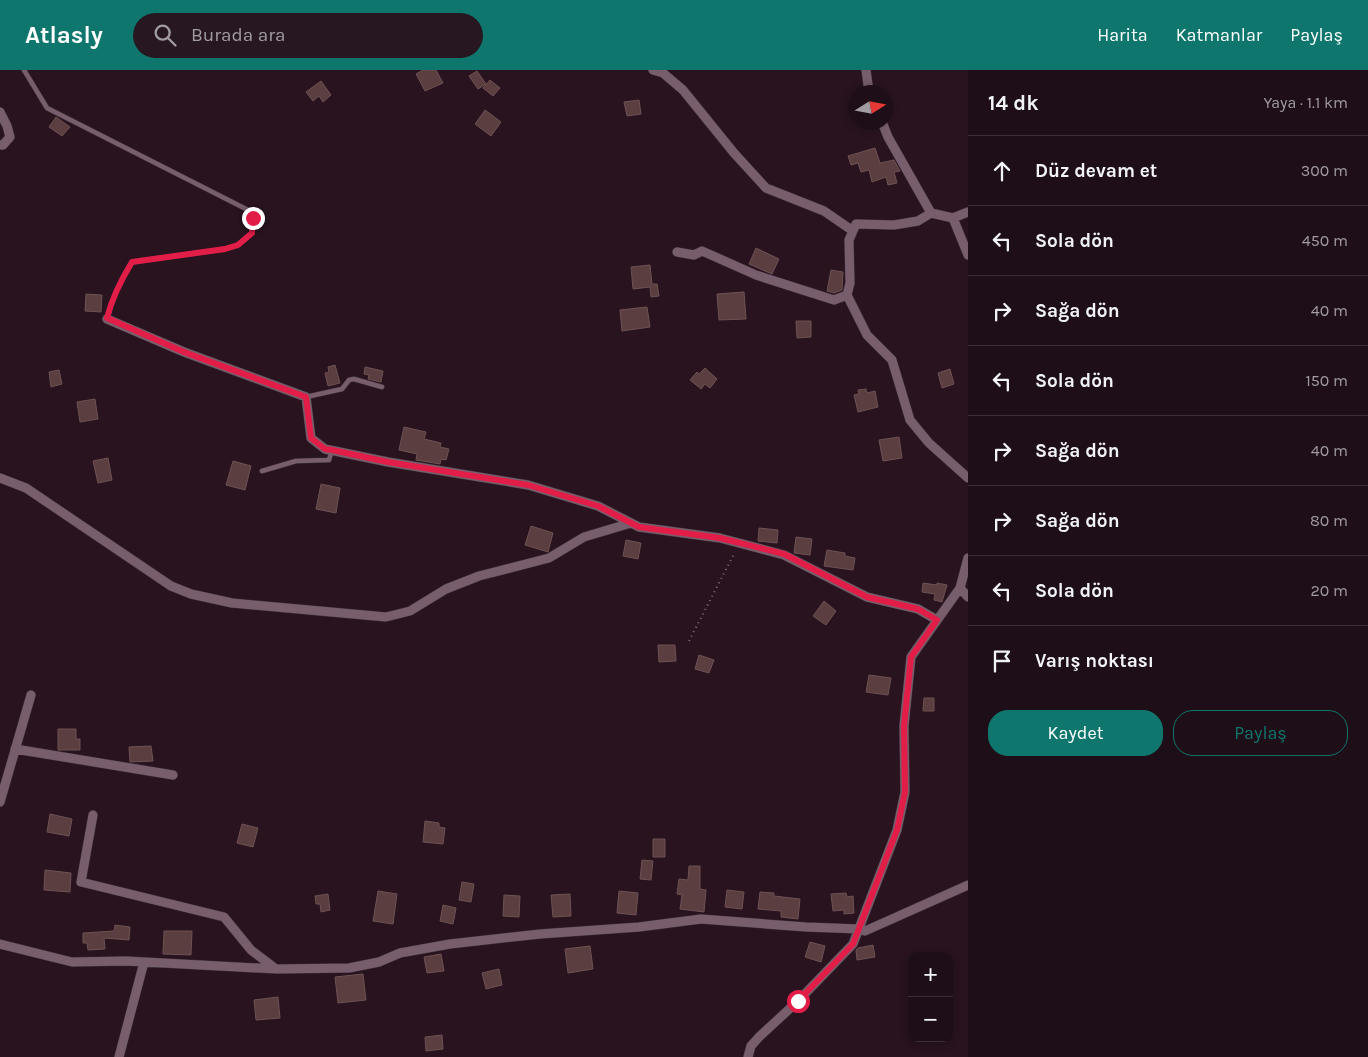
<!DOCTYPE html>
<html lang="tr">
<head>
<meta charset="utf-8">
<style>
	:root { --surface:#1e0e17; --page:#261720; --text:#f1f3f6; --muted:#a19ca1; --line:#3c2e36; --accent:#0f766e }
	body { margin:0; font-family:Karla,sans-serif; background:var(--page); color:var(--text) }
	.controls { position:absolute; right:15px; bottom:15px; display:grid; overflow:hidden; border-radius:10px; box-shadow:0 2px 8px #0003 }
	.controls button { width:45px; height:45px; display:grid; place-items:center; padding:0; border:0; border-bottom:1px solid var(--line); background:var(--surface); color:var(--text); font:25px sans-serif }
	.compass { position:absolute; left:848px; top:15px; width:45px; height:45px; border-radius:50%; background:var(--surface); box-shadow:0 2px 8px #0003; rotate:79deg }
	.stop { position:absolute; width:15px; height:15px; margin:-11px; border:4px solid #e11d48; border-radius:50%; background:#fff }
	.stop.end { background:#e11d48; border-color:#fff; box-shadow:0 1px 5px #0008 }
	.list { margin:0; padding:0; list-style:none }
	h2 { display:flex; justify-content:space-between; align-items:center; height:65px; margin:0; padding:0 20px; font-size:21px }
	h2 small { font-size:16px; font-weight:400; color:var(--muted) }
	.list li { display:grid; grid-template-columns:32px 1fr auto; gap:15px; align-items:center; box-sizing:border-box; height:70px; padding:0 20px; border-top:1px solid var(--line) }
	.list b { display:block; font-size:19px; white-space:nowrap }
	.list em { font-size:16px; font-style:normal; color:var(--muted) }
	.actions { display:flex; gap:10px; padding:15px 20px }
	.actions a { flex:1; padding:11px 0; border:1px solid var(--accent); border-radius:20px; text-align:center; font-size:18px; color:var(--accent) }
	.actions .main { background:var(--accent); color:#fff }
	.icon { flex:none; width:28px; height:28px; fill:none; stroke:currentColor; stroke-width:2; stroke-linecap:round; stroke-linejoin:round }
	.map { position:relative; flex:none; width:968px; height:987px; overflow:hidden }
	header { display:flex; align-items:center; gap:30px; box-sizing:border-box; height:70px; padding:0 25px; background:var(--accent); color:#fff }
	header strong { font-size:24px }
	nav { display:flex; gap:28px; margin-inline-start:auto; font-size:18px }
	.search { width:350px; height:45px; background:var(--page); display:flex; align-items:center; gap:12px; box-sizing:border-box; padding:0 18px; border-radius:28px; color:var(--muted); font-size:19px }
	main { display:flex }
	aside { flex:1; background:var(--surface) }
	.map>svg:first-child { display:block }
	.building { fill:#5b3e3f; stroke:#6e5253 }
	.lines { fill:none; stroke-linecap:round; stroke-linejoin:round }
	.lane-casing { stroke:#3d2f36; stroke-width:5.5 }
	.street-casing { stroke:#3d2f36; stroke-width:10 }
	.path { stroke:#827079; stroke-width:2; stroke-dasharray:1 4; stroke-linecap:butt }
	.lane { stroke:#785e6c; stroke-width:4.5 }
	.street { stroke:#785e6c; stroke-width:9 }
	.route { stroke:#e11d48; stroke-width:6 }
</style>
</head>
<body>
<header>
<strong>Atlasly</strong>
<div class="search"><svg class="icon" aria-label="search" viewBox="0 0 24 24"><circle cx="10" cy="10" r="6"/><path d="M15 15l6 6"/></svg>Burada ara</div>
<nav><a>Harita</a><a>Katmanlar</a><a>Paylaş</a></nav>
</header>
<main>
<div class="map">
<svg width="968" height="987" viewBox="0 0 968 987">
	<rect width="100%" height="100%" fill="#28131f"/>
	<!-- building -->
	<path class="building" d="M 423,0 L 436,0 L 443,13 L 425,21 L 416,4 Z
		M 477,1 L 486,14 L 478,19 L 469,6 Z
		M 490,10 L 500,18 L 493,26 L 483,18 Z
		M 321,11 L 331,25 L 323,32 L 319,26 L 313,31 L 306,22 Z
		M 639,30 L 641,44 L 627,46 L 624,32 Z
		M 485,40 L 501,52 L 491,66 L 475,54 Z
		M 56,47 L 70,57 L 62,66 L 49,57 Z
		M 875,78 L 880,93 L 894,90 L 900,101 L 894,102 L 897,113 L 888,115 L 886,107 L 872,112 L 869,100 L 861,102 L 858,93 L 851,95 L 848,86 Z
		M 756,178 L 779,189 L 772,204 L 749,194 Z
		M 650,195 L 652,214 L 657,214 L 659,226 L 651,227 L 650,217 L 633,219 L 631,197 Z
		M 831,200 L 843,202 L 842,220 L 834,223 L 827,221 Z
		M 744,222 L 746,249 L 719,250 L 717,224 Z
		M 86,224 L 102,225 L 101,242 L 85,241 Z
		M 647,237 L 650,257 L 622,261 L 620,240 Z
		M 796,251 L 811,251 L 811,267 L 797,268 Z
		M 335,295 L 340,313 L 328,316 L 325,303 L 329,302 L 328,297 Z
		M 365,297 L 383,301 L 381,312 L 368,309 L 369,305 L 364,304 Z
		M 705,298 L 717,309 L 710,318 L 705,314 L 701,319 L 690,310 L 697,302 L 699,304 Z
		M 950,299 L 954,314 L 942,318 L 938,303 Z
		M 59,300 L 62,314 L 51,317 L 49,302 Z
		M 866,319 L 867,323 L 875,321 L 878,337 L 858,342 L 854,325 L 859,324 L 858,320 Z
		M 95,329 L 98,349 L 80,352 L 77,332 Z
		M 404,357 L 426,362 L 424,369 L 441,373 L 440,377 L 449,379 L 446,390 L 441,389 L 440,394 L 416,390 L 417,384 L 399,380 Z
		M 899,367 L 902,388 L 883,391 L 879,370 Z
		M 108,388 L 112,410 L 98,413 L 93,391 Z
		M 233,391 L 251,396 L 245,420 L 226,415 Z
		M 321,414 L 340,418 L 336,443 L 316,439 Z
		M 531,456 L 553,463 L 548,482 L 525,475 Z
		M 759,458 L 778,460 L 777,473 L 758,471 Z
		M 796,467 L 812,469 L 810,485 L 794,483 Z
		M 626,470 L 641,473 L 638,489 L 623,486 Z
		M 827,480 L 845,483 L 845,486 L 855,488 L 853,500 L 824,496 Z
		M 923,513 L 937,515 L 937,513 L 947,515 L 942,532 L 934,530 L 935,524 L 922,522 Z
		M 824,531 L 836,541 L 826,555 L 813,546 Z
		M 658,575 L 675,575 L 676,591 L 659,592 Z
		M 699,585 L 714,590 L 709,603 L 695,599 Z
		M 869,605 L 891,608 L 888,625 L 866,622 Z
		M 924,628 L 934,628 L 934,641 L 923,641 Z
		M 58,659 L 76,659 L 76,669 L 80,669 L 80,680 L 58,680 Z
		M 151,676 L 153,691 L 130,692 L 129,677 Z
		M 50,744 L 72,749 L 69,766 L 47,762 Z
		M 425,751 L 439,753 L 439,757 L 445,758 L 443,774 L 423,772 Z
		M 242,754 L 258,758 L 253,777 L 237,773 Z
		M 653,769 L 665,769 L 665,787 L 653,787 Z
		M 642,790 L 653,791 L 651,810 L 640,809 Z
		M 689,796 L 700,796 L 700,819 L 706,820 L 704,842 L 680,839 L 682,825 L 677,824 L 679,809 L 688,810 Z
		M 45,800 L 71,803 L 70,822 L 44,820 Z
		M 462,812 L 474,814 L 471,832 L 459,830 Z
		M 727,820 L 744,822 L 742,839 L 725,837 Z
		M 378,821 L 397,824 L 393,854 L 373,851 Z
		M 619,821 L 638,823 L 636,845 L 617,843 Z
		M 760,822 L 774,823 L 774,826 L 800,829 L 798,849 L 781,847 L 781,841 L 758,839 Z
		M 846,823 L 847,827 L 853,826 L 854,843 L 844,844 L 844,840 L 833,841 L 831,824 Z
		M 328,824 L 330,840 L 321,842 L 320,834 L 316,834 L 315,826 Z
		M 570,824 L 571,846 L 553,847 L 551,825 Z
		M 504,825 L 520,826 L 519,847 L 503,846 Z
		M 443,835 L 456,838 L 453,854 L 440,851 Z
		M 115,855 L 130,857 L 129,870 L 104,868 L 105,879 L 88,880 L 87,873 L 83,873 L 83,863 L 114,861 Z
		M 164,861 L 192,861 L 191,885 L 163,884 Z
		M 810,872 L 825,876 L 821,892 L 805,887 Z
		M 873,875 L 875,887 L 857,890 L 856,880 L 858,878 Z
		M 590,876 L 593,899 L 568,903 L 565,879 Z
		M 441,884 L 444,901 L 427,903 L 424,887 Z
		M 499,899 L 502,915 L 486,919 L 482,903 Z
		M 363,904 L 366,930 L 338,933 L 335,907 Z
		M 278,927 L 280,948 L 256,950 L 254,930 Z
		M 442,965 L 443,979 L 426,981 L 425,967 Z"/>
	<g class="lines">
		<defs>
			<path id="lane" d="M 24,0 L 47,38 L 248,140 L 253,148 L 252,163 L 238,175 L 225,179 L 132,192 C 121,210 112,228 107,249
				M 306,327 L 342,319 L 349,310 L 354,309 L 382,317
				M 262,401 L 296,391 L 329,390 L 332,380"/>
			<path id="street" d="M 653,0 L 663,3 L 683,20 L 734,83 L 766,118 L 824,141 L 853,161
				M 866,0 L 869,22
				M 0,42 L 7,56 L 10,67 L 3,75 L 0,75
				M 931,143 L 953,148 L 968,142
				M 953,148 L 968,185
				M 677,182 L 694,185 L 702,181 L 756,205 L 834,230 L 847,225 L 850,213 L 849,170 L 856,154 L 894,155 L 918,151 L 931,143 L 888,67 L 882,52
				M 847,225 L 867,265 L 892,290 L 910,350 L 929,373 L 968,408
				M 107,249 L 184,282 L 306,327 L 311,368 L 325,379 L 388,392 L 528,415 L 598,436 L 639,457 L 720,468 L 784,485 L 867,527 L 918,539 L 937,550
				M 0,408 L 26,418 L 171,516 L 191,524 L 232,533 L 386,547 L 410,541 L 446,519 L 479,506 L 549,488 L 584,467 L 631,453
				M 960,518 L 968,527
				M 15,679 L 173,705
				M 0,732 L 31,625
				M 93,745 L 81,812 L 224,847 L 251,880 L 276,899
				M 0,874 L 72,892 L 126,891 L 277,899 L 349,898 L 379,892 L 400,883 L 450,874 L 540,864 L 639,857 L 701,849 L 806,857 L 859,859 L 865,861 L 968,815
				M 119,987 L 144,892
				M 748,987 L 751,976 L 759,967 L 798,931 L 853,874 L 897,760 L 905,722 L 904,656 L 911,587 L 960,518 L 968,488"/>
		</defs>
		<!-- lane casing -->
		<use href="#lane" class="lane-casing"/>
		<!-- street casing -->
		<use href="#street" class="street-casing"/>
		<!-- path -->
		<path class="path" d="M 689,571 L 735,482"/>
		<!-- lane -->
		<use href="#lane" class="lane"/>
		<!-- street -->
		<use href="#street" class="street"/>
	</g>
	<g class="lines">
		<!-- route -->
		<path class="route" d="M 253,148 L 252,163 L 238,175 L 225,179 L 132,192 C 121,210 112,228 107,248 L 184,282 L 306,327 L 311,368 L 325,379 L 332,380 L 388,392 L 528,415 L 598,436 L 639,457 L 720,468 L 784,484 L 867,527 L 918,539 L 937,550 L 911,587 L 904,656 L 905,722 L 897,760 L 853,874 L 798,931"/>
	</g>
</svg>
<div class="controls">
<button>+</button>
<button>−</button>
</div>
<svg class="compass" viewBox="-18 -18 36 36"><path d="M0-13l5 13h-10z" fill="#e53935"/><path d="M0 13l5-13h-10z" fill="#a19ca1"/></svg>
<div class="stop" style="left:798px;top:931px"></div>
<div class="stop end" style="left:253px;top:148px"></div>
</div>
<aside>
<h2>14 dk<small>Yaya · 1.1 km</small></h2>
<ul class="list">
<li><svg class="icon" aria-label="ahead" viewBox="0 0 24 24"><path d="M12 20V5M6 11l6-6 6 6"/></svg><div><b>Düz devam et</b></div><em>300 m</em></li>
<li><svg class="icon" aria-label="left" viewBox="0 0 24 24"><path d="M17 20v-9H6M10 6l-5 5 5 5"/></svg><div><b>Sola dön</b></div><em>450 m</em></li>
<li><svg class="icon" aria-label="right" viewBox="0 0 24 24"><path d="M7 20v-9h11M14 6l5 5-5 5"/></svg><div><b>Sağa dön</b></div><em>40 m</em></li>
<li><svg class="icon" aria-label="left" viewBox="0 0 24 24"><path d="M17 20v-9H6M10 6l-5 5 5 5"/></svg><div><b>Sola dön</b></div><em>150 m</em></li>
<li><svg class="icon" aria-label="right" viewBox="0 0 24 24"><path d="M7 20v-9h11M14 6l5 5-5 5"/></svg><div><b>Sağa dön</b></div><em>40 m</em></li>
<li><svg class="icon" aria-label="right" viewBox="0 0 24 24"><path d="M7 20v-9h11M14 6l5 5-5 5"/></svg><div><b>Sağa dön</b></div><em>80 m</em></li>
<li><svg class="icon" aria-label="left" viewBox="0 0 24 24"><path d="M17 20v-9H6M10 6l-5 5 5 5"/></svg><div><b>Sola dön</b></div><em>20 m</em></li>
<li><svg class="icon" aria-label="arrive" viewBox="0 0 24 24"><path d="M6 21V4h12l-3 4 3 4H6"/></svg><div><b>Varış noktası</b></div></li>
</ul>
<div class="actions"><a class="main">Kaydet</a><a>Paylaş</a></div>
</aside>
</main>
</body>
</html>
